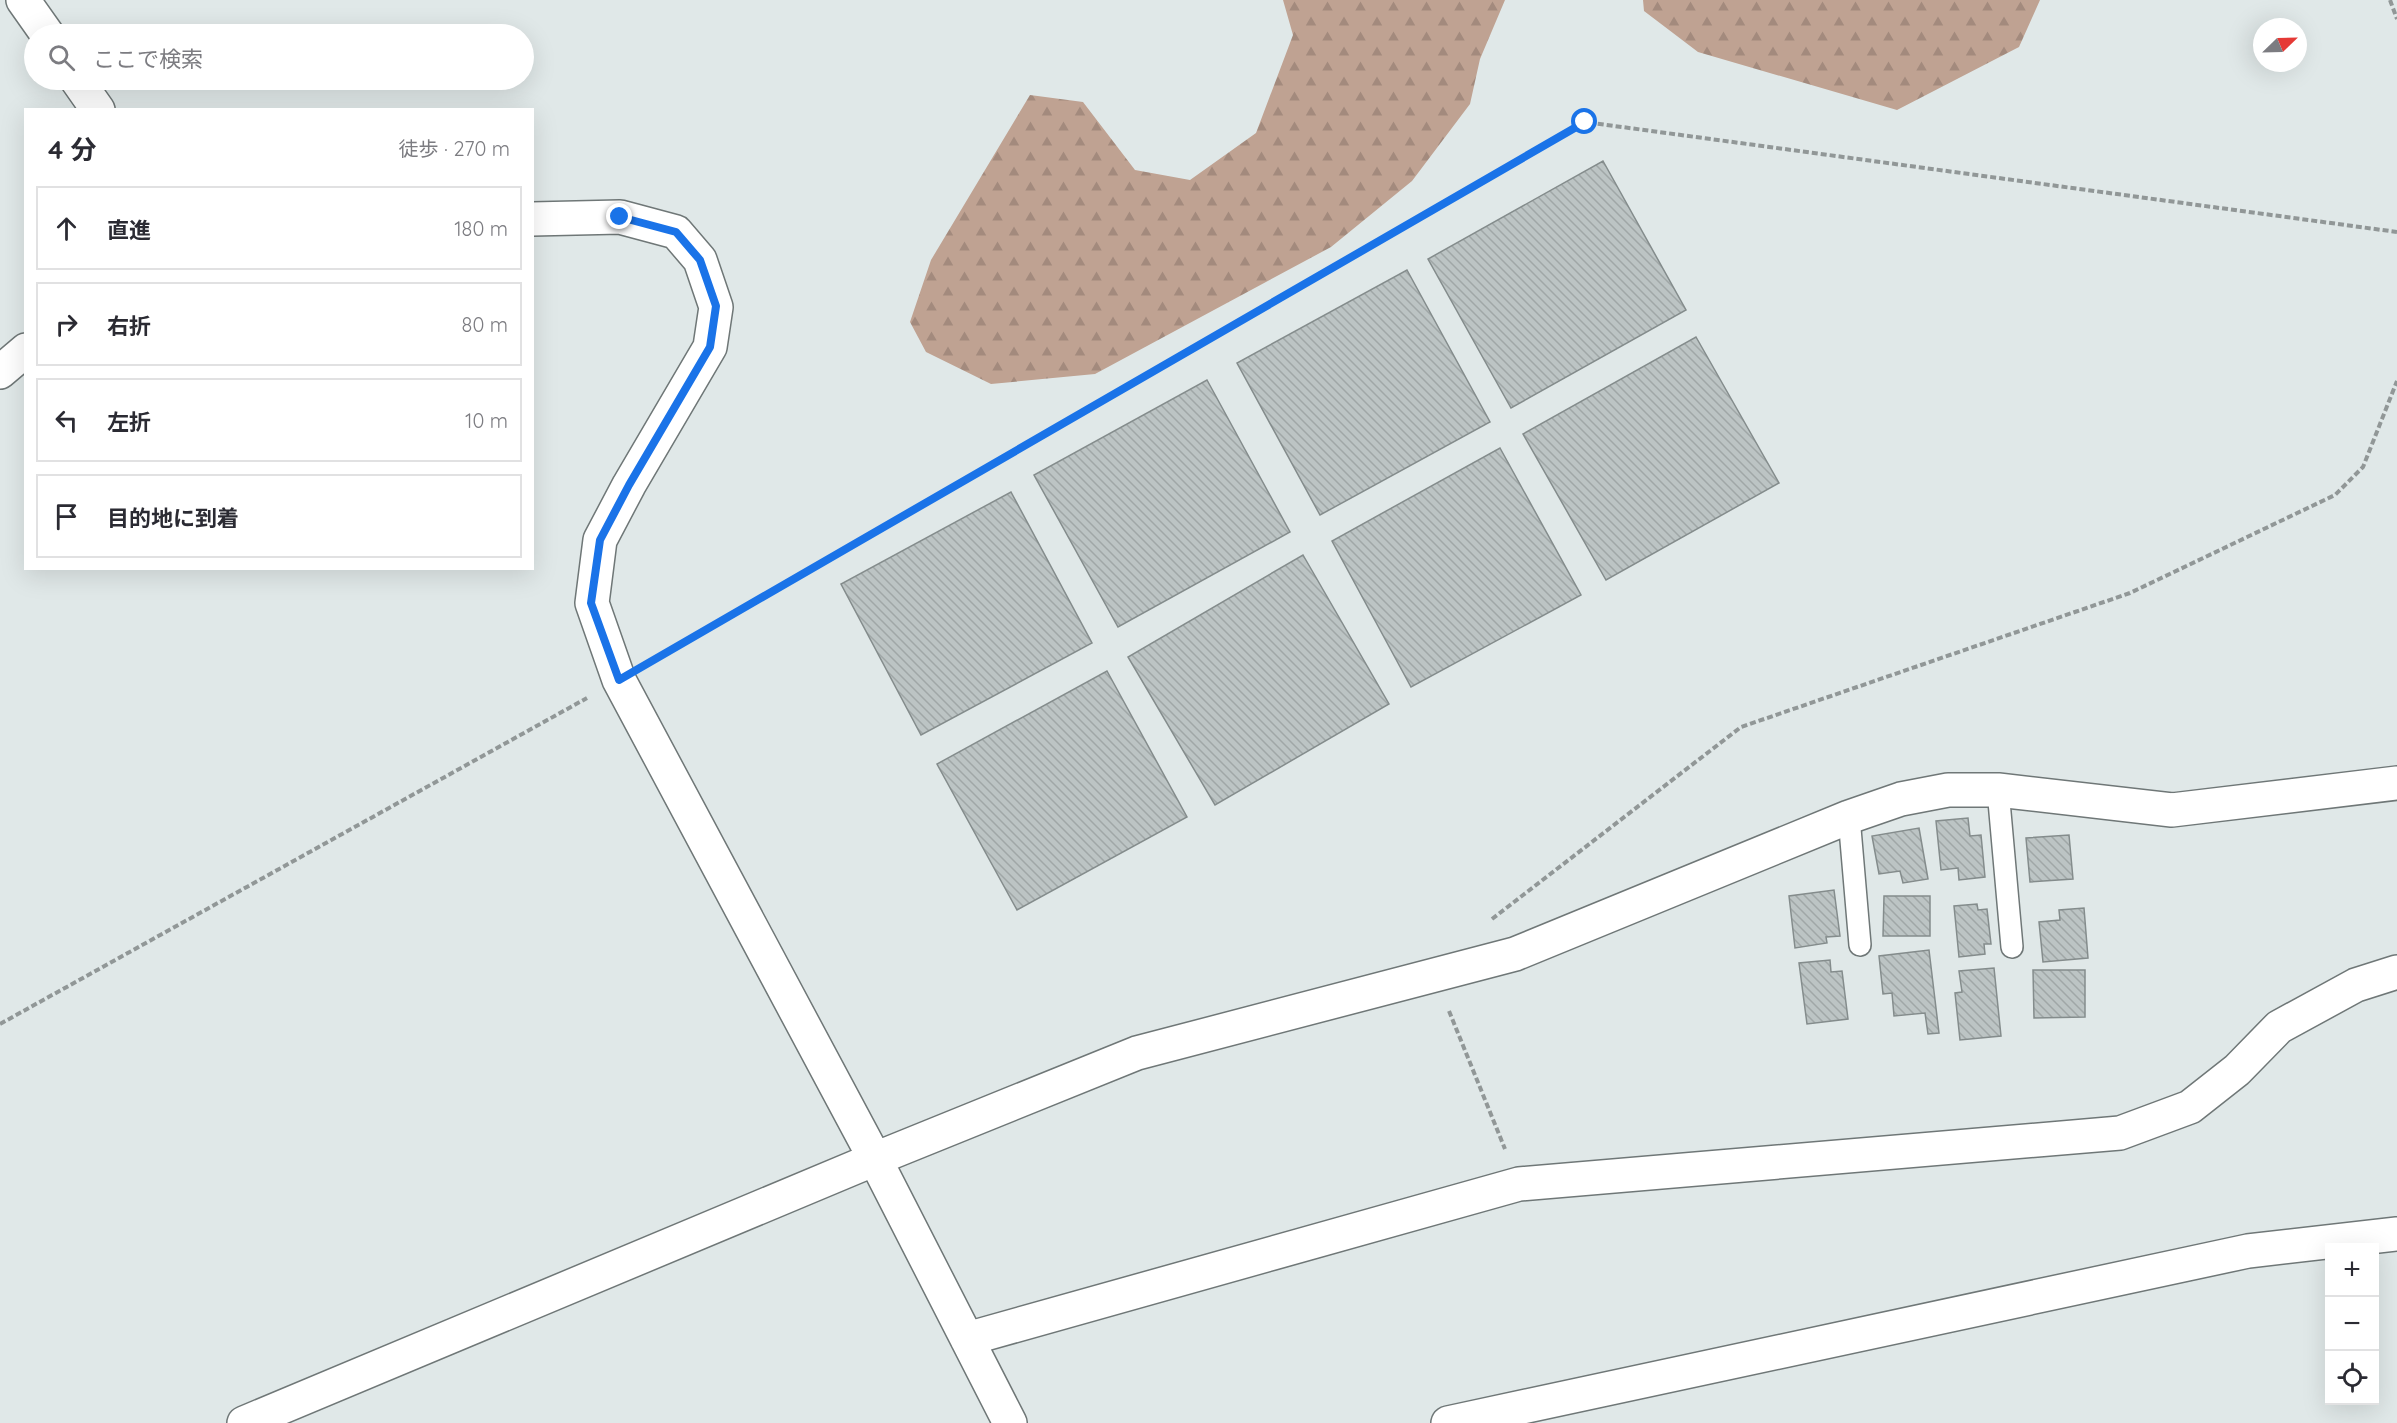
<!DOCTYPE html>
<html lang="ja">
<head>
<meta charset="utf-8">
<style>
	:root { --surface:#fff; --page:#f7f7f7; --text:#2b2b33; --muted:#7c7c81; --line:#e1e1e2 }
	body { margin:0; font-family:Quicksand,"Noto Sans JP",sans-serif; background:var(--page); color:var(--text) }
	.controls { position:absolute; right:18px; bottom:18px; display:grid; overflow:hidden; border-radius:0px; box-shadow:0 6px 24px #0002 }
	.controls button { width:54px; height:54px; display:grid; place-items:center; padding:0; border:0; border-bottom:2px solid var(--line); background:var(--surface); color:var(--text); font:30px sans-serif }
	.compass { position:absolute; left:2253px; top:18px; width:54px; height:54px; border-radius:50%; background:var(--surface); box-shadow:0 6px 24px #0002; rotate:67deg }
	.stop { position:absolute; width:18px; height:18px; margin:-14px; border:4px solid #1a73e8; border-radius:50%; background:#fff }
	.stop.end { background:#1a73e8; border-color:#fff; box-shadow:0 2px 6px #0008 }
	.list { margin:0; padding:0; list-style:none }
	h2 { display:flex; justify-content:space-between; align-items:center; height:78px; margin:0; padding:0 24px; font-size:26px }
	h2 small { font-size:20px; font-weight:400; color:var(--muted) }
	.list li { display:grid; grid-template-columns:39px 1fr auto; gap:18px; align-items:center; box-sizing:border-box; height:84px; margin:0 12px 12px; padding:0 12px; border:2px solid var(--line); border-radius:0px }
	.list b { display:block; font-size:22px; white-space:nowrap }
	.list em { font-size:20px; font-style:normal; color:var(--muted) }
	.icon { flex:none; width:33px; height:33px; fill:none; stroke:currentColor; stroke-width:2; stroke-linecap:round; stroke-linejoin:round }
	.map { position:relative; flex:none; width:2397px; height:1423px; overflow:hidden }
	.search { position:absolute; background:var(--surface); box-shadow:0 6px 24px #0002; left:24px; top:24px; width:510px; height:66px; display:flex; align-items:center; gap:15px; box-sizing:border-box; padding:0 21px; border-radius:33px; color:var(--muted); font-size:22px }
	.panel { position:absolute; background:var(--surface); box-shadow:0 6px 24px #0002; left:24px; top:108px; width:510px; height:462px; border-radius:0px }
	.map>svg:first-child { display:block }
	.forest { fill:url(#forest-firs) }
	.building { fill:url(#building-back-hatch); stroke:#848c8c; stroke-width:1.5 }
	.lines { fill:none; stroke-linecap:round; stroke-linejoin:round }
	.lane-casing { stroke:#6f7777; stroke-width:24 }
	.street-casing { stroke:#6f7777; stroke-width:36 }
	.path { stroke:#919797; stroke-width:4; stroke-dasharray:6 3; stroke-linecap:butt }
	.lane { stroke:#fff; stroke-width:21 }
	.street { stroke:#fff; stroke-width:33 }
	.route { stroke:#1a73e8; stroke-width:8 }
</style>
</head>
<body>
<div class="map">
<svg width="2397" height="1423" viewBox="0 0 2397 1423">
	<defs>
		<pattern id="forest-firs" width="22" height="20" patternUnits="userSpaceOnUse" patternTransform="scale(1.5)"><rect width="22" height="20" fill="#bfa292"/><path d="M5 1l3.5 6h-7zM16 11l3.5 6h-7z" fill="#a38a7d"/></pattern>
		<pattern id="building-back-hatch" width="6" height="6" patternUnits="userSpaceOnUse" patternTransform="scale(1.5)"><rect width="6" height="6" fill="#bcc4c4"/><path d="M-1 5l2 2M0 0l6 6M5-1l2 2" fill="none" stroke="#a0a7a7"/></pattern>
	</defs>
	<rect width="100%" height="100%" fill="#e0e8e8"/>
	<!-- forest -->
	<path class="forest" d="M 1283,0 L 1505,0 L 1480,59 L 1470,104 L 1412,181 L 1331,247 L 1095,374 L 991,384 L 926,352 L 910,322 L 931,260 L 1030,95 L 1083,102 L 1135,170 L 1190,180 L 1256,133 L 1293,35 Z
		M 1643,0 L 2040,0 L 2019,47 L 1897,110 L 1698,52 L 1644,11 Z"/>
	<!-- building -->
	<path class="building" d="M 1603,161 L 1686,310 L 1511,408 L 1428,259 Z
		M 1407,270 L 1490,422 L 1320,515 L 1237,363 Z
		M 1696,337 L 1779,483 L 1606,580 L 1523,434 Z
		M 1207,380 L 1290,532 L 1118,627 L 1034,475 Z
		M 1500,448 L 1581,595 L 1411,687 L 1332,541 Z
		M 1011,492 L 1092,643 L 921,735 L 841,584 Z
		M 1303,555 L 1389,704 L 1215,805 L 1128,657 Z
		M 1107,671 L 1187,817 L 1017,910 L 937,764 Z
		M 1968,818 L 1970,836 L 1981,835 L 1985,877 L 1959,880 L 1958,868 L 1941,870 L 1936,821 Z
		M 1919,828 L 1928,879 L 1903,883 L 1900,871 L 1879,874 L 1872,836 Z
		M 2069,835 L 2073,879 L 2030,882 L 2026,838 Z
		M 1834,890 L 1840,936 L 1826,937 L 1827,943 L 1795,948 L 1789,896 Z
		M 1884,896 L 1930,896 L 1930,936 L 1883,936 Z
		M 1977,904 L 1978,910 L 1987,909 L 1991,944 L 1984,944 L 1985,954 L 1959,957 L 1954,906 Z
		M 2084,908 L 2088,958 L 2043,962 L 2039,922 L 2060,920 L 2059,910 Z
		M 1929,950 L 1939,1033 L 1928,1034 L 1925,1013 L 1894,1016 L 1892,993 L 1883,994 L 1879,956 Z
		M 1830,960 L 1831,972 L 1842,971 L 1848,1019 L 1807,1024 L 1799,963 Z
		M 1994,968 L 2001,1036 L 1960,1040 L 1955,993 L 1962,992 L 1959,971 Z
		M 2033,970 L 2085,970 L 2085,1017 L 2034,1018 Z"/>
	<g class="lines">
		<defs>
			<path id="lane" d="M 1998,790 L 2012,947
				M 1849,817 L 1860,945"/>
			<path id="street" d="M 23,0 L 47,34
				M 77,80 L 98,110
				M 532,219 L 620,217 L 676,232 L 700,260 L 716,307 L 710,347 L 629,485 L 600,540 L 592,603 L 619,680 L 875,1159 L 1010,1423
				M 0,372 L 26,350
				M 967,1339 L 1519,1184 L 2120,1133 L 2190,1107 L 2237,1070 L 2279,1027 L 2356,985 L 2397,972
				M 244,1423 L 875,1159 L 1137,1053 L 1515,954 L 1849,817 L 1901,799 L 1948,790 L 1998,790 L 2172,810 L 2397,783
				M 1448,1423 L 2248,1251 L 2397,1234"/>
		</defs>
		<!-- lane casing -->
		<use href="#lane" class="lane-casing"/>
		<!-- street casing -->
		<use href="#street" class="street-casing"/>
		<!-- path -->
		<path class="path" d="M 2390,0 L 2397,19
			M 653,660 L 1585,122 L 2397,232
			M 1492,919 L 1741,727 L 2130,593 L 2335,495 L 2363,467 L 2397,381
			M 1449,1011 L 1505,1149
			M 0,1024 L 587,698"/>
		<!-- lane -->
		<use href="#lane" class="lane"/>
		<!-- street -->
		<use href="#street" class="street"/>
	</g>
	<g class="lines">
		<!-- route -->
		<path class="route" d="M 620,217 L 676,232 L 700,260 L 716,306 L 710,347 L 629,485 L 600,540 L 591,603 L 619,680 L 1585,122"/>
	</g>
</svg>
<div class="controls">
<button>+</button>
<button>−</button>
<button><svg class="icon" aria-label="locate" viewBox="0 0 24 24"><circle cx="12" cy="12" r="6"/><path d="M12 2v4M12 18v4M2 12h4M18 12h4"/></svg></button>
</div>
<svg class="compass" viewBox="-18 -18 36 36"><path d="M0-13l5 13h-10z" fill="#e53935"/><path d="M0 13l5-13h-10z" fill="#7c7c81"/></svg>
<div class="stop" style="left:1585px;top:122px"></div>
<div class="stop end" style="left:620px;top:217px"></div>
<div class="search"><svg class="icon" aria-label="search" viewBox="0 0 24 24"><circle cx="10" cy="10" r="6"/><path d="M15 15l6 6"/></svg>ここで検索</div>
<section class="panel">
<h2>4 分<small>徒歩 · 270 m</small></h2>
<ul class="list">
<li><svg class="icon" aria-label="ahead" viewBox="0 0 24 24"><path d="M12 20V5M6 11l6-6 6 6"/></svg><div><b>直進</b></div><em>180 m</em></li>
<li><svg class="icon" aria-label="right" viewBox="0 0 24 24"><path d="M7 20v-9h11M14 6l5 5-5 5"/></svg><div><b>右折</b></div><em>80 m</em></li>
<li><svg class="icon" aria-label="left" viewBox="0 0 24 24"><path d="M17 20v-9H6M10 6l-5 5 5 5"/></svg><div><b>左折</b></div><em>10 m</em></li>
<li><svg class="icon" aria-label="arrive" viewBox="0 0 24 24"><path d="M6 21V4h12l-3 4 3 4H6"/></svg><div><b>目的地に到着</b></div></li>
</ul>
</section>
</div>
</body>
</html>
